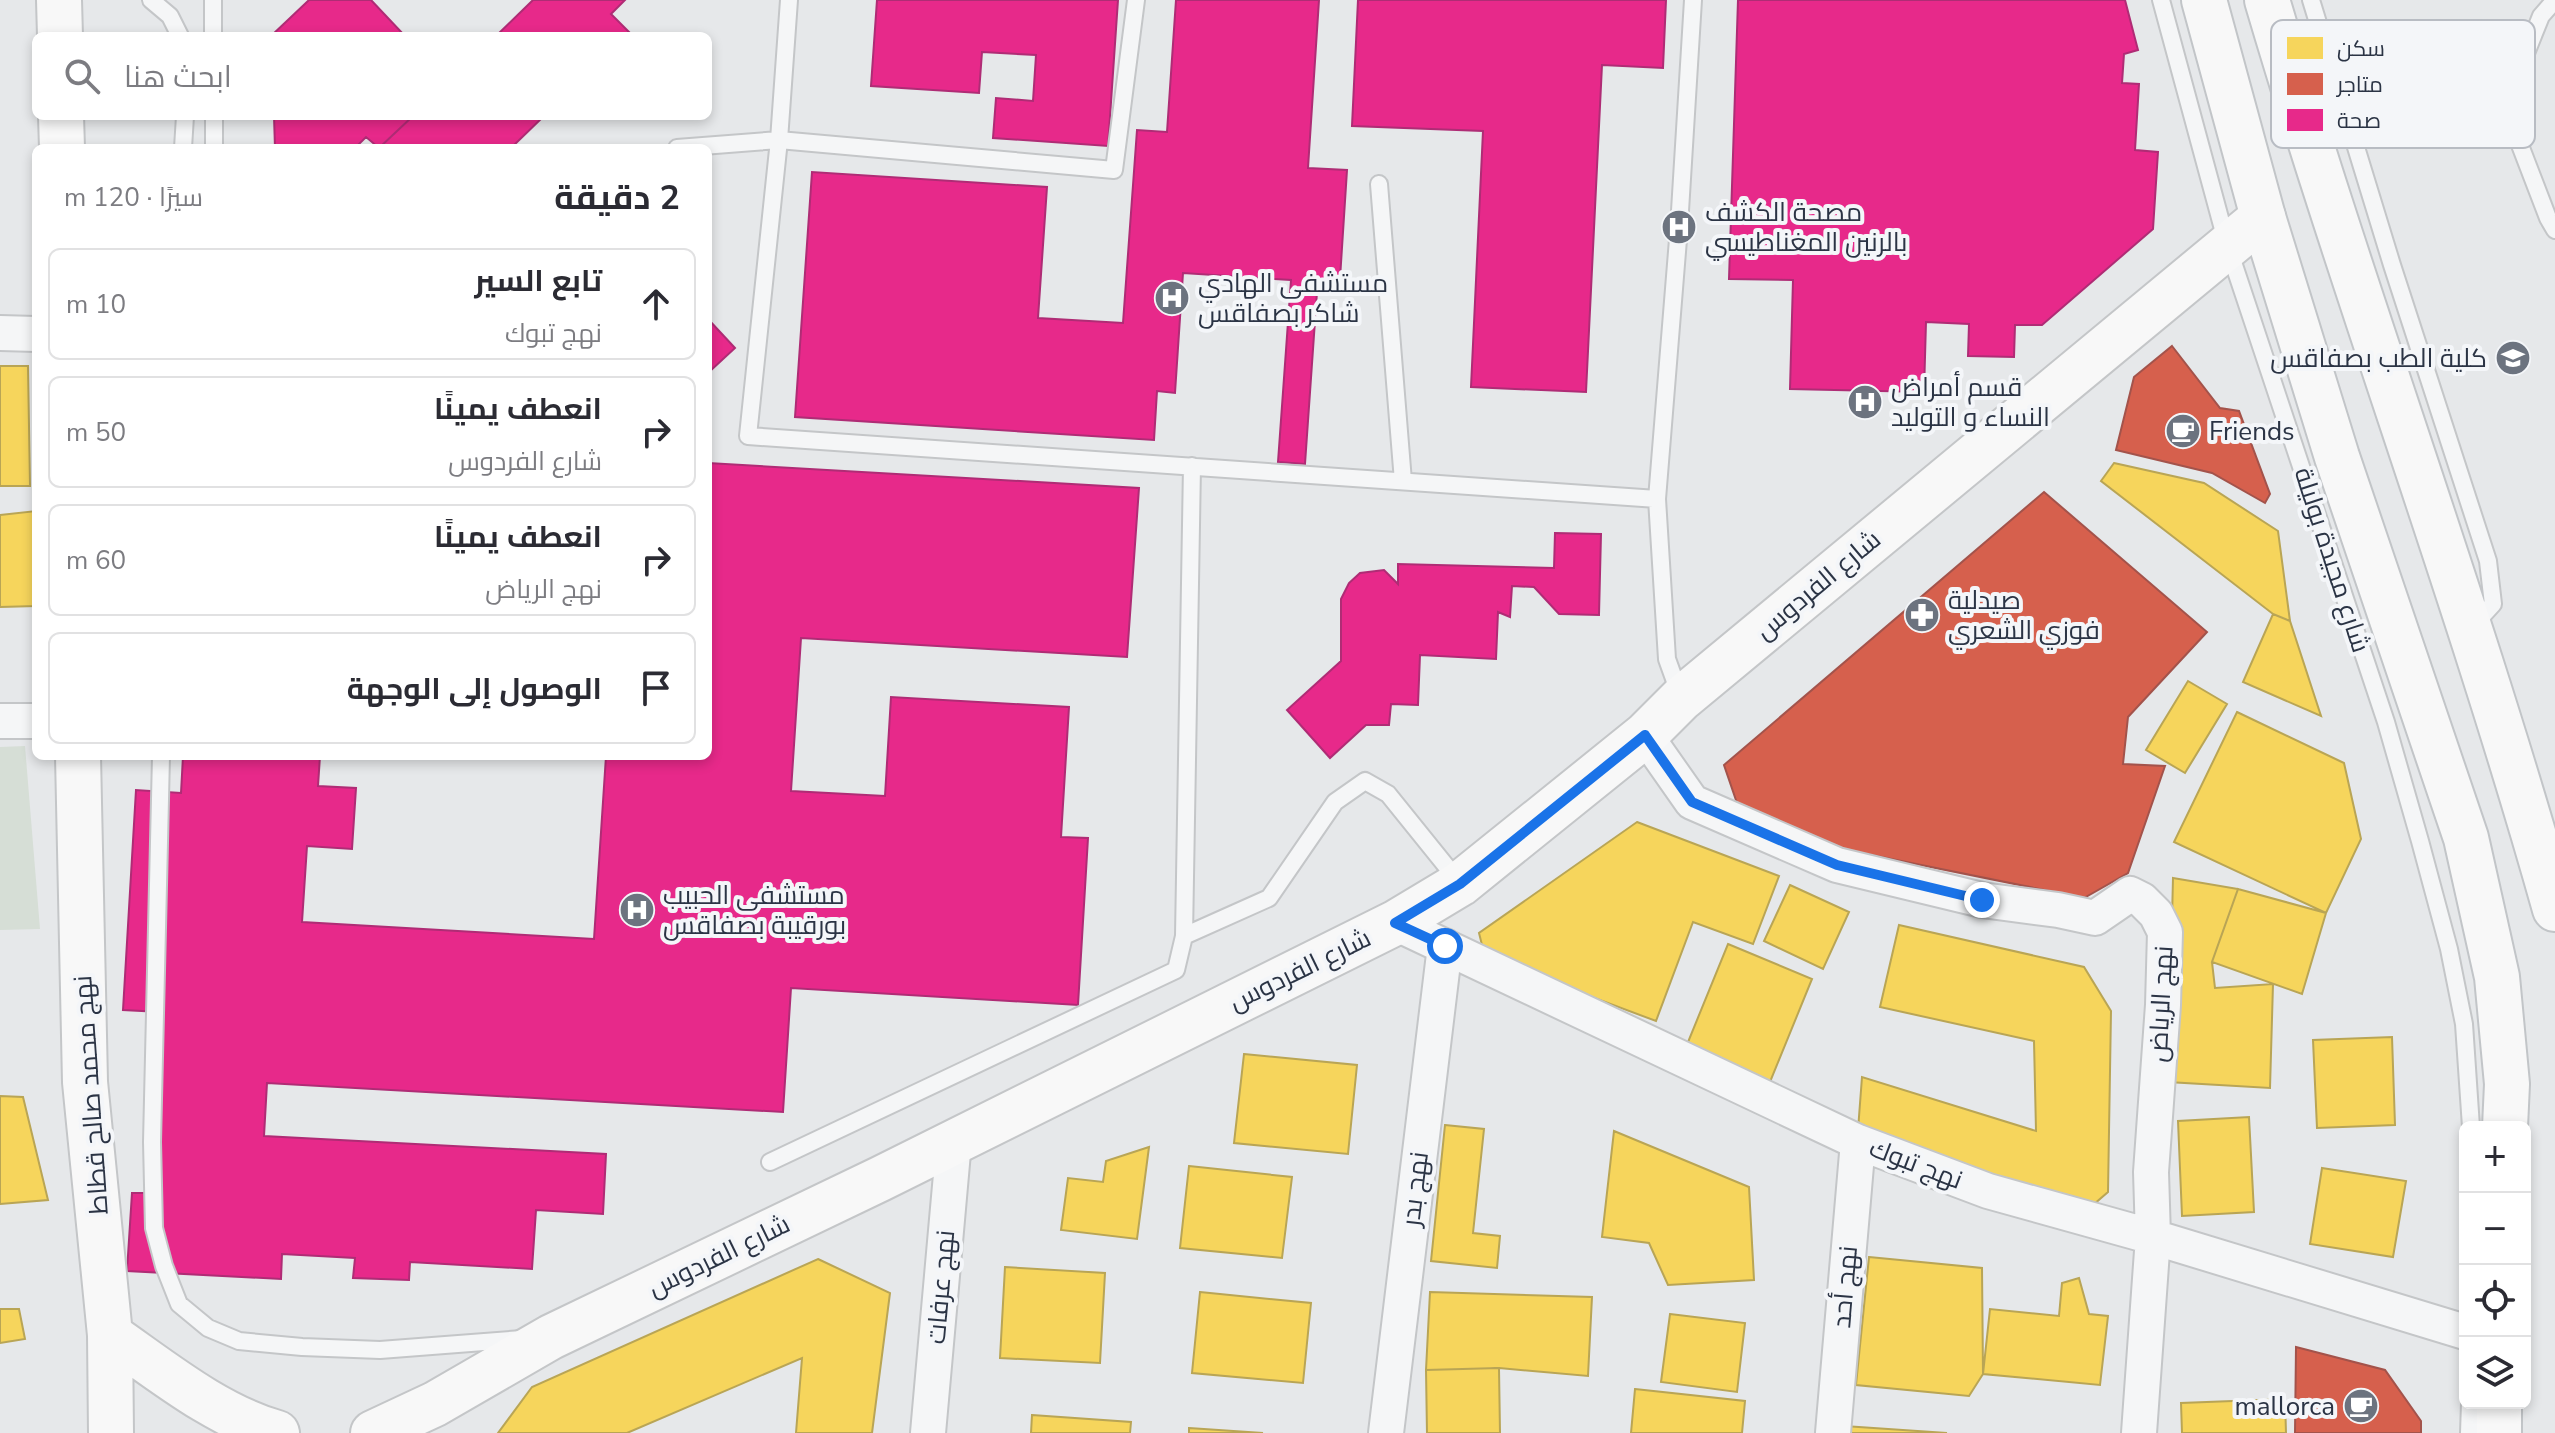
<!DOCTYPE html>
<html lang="ar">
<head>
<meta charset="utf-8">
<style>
	:root { --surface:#fff; --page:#f2f2f3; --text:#2b2b33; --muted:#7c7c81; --line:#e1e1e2 }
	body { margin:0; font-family:"Nunito Sans",Cairo,sans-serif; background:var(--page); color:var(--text); direction:rtl }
	.controls { position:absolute; right:24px; bottom:24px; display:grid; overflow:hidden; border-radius:12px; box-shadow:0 4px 12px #0003 }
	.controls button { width:72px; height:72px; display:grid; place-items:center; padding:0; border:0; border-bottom:2px solid var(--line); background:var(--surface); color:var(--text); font:40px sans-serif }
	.stop { position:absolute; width:24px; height:24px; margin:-18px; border:6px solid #1a73e8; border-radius:50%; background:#fff }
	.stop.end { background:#1a73e8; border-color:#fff; box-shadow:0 2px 8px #0008 }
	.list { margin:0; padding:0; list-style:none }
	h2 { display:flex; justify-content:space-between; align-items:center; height:104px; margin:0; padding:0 32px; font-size:34px }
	h2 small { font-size:26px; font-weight:400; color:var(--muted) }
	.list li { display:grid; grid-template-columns:52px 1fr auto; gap:24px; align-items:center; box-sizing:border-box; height:112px; margin:0 16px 16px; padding:0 16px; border:2px solid var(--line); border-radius:12px }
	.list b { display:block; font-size:30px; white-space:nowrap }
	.list p { margin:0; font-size:26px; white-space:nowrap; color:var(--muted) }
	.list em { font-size:26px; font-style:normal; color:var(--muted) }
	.icon { flex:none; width:44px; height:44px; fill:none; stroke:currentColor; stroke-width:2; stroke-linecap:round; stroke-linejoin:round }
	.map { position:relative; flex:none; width:2555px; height:1433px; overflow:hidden; direction:ltr }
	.search { position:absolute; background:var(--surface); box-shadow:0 4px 12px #0003; left:32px; top:32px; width:680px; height:88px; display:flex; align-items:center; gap:20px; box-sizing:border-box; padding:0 28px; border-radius:12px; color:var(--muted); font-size:30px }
	.panel { position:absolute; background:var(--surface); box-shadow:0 4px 12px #0003; left:32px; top:144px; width:680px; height:616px; border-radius:12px; direction:rtl }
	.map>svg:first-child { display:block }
	.green { fill:#d6ded6 }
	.homes { fill:#f6d55c; stroke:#b9a555; stroke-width:2 }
	.shops { fill:#d6604d; stroke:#a3534b; stroke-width:2 }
	.health { fill:#e7298a; stroke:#af2c75; stroke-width:2 }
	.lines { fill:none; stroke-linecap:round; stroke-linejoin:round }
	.lane-casing { stroke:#c4c6c8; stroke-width:20 }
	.street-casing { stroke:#c4c6c8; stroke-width:38 }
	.secondary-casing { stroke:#c4c6c8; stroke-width:48 }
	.primary-casing { stroke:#c2c5c8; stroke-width:48 }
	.lane { stroke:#f5f6f7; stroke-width:16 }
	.street { stroke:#f5f6f7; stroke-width:34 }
	.secondary { stroke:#f8f8f8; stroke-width:44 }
	.primary { stroke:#f8f8f8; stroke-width:44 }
	.route { stroke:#1a73e8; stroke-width:10 }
	.labels { text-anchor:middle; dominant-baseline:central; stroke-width:8; stroke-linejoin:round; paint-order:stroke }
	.poi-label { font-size:26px; fill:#2b3445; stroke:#f4f6f9; text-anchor:start }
	.street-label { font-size:26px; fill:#2b3445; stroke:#f4f6f9 }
	.key { fill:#f4f6f9; stroke:#b8bcc3; stroke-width:2 }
	.key-label { font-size:22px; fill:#2b3445 }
</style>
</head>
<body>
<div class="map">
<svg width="2555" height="1433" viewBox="0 0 2555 1433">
	<rect width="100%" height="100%" fill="#e6e8ea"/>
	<!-- green -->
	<path class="green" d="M 25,746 L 40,929 L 0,930 L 0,747 Z"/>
	<!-- homes -->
	<path class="homes" d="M 0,366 L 28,366 L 30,486 L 0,486 Z
		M 2114,463 L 2204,483 L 2278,531 L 2290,621 L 2273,614 L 2101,481 Z
		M 36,511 L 36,606 L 0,607 L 0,515 Z
		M 2273,614 L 2290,621 L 2321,716 L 2243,682 Z
		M 2188,681 L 2227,704 L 2185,773 L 2146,750 Z
		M 2237,712 L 2344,763 L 2361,839 L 2326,913 L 2174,842 Z
		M 1637,822 L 1779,876 L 1753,944 L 1693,922 L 1656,1021 L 1485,957 L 1479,933 Z
		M 2173,878 L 2238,889 L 2212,962 L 2215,988 L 2273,984 L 2270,1088 L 2168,1082 Z
		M 1790,885 L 1849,912 L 1823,969 L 1764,941 Z
		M 2238,889 L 2326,913 L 2302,994 L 2212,962 Z
		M 1899,925 L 2084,967 L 2111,1011 L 2108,1192 L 2086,1211 L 1858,1130 L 1862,1077 L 2036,1131 L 2034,1041 L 1880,1007 Z
		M 1728,944 L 1812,979 L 1770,1082 L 1686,1047 Z
		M 2392,1037 L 2395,1125 L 2317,1128 L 2313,1040 Z
		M 1244,1054 L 1357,1065 L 1348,1154 L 1234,1143 Z
		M 0,1096 L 23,1097 L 48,1200 L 0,1204 Z
		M 2249,1117 L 2254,1212 L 2182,1216 L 2178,1121 Z
		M 1445,1125 L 1484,1129 L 1473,1233 L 1500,1236 L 1497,1268 L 1431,1261 Z
		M 1614,1131 L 1749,1187 L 1754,1280 L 1668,1285 L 1649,1243 L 1602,1237 Z
		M 1149,1147 L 1137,1239 L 1061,1230 L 1068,1178 L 1103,1182 L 1106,1161 Z
		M 1189,1166 L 1292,1177 L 1282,1258 L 1180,1248 Z
		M 2322,1168 L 2406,1181 L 2393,1257 L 2310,1244 Z
		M 1869,1257 L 1982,1268 L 1983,1374 L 1969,1396 L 1856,1385 Z
		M 818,1259 L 890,1293 L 872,1433 L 796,1433 L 802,1358 L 627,1433 L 498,1433 L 532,1387 Z
		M 1005,1267 L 1105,1273 L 1100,1363 L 1000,1358 Z
		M 2079,1278 L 2089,1314 L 2108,1316 L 2100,1385 L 1983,1374 L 1990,1309 L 2059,1316 L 2062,1283 Z
		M 1200,1292 L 1311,1303 L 1303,1383 L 1192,1373 Z
		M 1430,1292 L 1592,1297 L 1588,1376 L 1499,1368 L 1426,1370 Z
		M 0,1309 L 19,1309 L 25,1339 L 0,1343 Z
		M 1670,1314 L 1745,1323 L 1737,1392 L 1661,1382 Z
		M 1499,1368 L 1500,1433 L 1427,1433 L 1426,1370 Z
		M 1635,1389 L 1745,1401 L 1742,1433 L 1631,1433 Z
		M 2285,1399 L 2286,1433 L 2182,1433 L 2181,1403 Z
		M 1032,1415 L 1131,1422 L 1130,1433 L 1031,1433 Z
		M 1844,1426 L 1947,1433 L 1843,1433 Z
		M 1189,1428 L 1263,1433 L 1189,1433 Z"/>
	<!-- shops -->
	<path class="shops" d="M 2172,346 L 2220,408 L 2239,411 L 2270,494 L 2265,503 L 2212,473 L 2116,450 L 2134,377 Z
		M 2044,492 L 2207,632 L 2128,717 L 2123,764 L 2165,766 L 2128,873 L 2084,898 L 1837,848 L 1738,806 L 1724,765 Z
		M 2296,1347 L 2385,1370 L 2421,1421 L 2421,1433 L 2295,1433 Z"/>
	<!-- health -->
	<path class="health" d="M 309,0 L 371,0 L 405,36 L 271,36 Z
		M 533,0 L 625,0 L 611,14 L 630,33 L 627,36 L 496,36 Z
		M 877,0 L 1118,0 L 1108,146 L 993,138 L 996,98 L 1033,101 L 1036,55 L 982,52 L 979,93 L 871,86 Z
		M 1176,0 L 1319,0 L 1308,168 L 1347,170 L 1339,294 L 1317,292 L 1305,464 L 1278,462 L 1291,280 L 1183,273 L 1175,393 L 1157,391 L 1154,440 L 795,417 L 812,172 L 1047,187 L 1038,318 L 1123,323 L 1137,130 L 1167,132 Z
		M 1358,0 L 1666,0 L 1663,68 L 1602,65 L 1586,392 L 1471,387 L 1483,131 L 1352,126 Z
		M 1738,0 L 2125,0 L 2138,50 L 2124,54 L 2122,83 L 2139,84 L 2135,150 L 2158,152 L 2153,229 L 2042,325 L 2015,325 L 2014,357 L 1968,356 L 1969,324 L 1926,322 L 1924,392 L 1790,389 L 1793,280 L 1729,279 Z
		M 274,116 L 413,116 L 379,148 L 366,137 L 355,148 L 275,148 Z
		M 413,116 L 544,116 L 511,148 L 379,148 Z
		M 708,319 L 735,348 L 708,373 Z
		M 708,463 L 1139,488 L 1127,657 L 801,638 L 791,791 L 885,796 L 891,697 L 1069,707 L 1061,837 L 1088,838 L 1078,1005 L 791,988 L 783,1112 L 267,1083 L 264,1136 L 606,1154 L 603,1214 L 536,1210 L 532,1269 L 410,1262 L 409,1280 L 353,1278 L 355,1258 L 282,1254 L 281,1279 L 127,1271 L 132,1193 L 151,1193 L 161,1012 L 123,1010 L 136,790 L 181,793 L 183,756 L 320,756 L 318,786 L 356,788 L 352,849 L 307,846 L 302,922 L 594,939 L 606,756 L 708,756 Z
		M 1555,533 L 1601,534 L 1599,615 L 1559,614 L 1534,587 L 1512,586 L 1510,617 L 1498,612 L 1496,659 L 1420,655 L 1418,705 L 1391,704 L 1389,725 L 1366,725 L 1330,758 L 1287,710 L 1341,661 L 1341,599 L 1349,583 L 1360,573 L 1384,570 L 1398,584 L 1398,564 L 1554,568 Z"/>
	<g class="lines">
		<defs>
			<path id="lane" d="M 151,0 L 170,16 L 180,36
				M 213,0 L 213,36
				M 789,0 L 779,140 L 1114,170 L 1136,0
				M 2161,0 L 2227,244 L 2386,722 L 2420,841 L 2449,949 L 2464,1024 L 2471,1127
				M 2311,0 L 2392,265 L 2488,561 L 2493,604 L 2472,627
				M 2555,0 L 2541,16 L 2516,78 L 2510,119 L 2548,218 L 2555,230
				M 214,116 L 214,148
				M 183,148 L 185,116
				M 677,148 L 779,140 L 748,436 L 1657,499 L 1679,227 L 1693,0
				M 1379,184 L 1403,481
				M 1657,499 L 1667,659 L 1681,698
				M 161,756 L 152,1142 L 154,1228 L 164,1266 L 179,1304 L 208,1328 L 239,1341 L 302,1347 L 380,1350 L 522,1339
				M 1184,936 L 1269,898 L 1335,802 L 1365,781 L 1388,794 L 1459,882
				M 770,1162 L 1176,970 L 1184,936 L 1192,466
				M 2469,1433 L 2470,1403"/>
			<path id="street" d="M 0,333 L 36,334
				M 0,721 L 36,721
				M 1645,735 L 1692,802 L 1837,865 L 1982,900 L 2058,910 L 2095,918 L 2130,894 L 2142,900 L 2156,914 L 2165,932 L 2163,1005 L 2151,1172 L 2153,1237 L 2139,1433
				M 1395,923 L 1858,1142 L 1988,1191 L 2153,1237 L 2465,1332
				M 928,1433 L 954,1141
				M 1386,1433 L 1445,946
				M 1833,1433 L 1858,1142"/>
			<path id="secondary" d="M 59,0 L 60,36
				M 61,116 L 62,148
				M 78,756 L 85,1082 L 110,1335 L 111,1433
				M 110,1335 C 162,1371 215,1415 277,1433
				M 373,1433 L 435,1404 L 551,1337 L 880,1179 L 1395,923 L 1460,884 L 1645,735 L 1681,699 L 2263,217"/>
			<path id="primary" d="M 2204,0 L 2263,217 L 2337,457 L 2466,838 L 2497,977 L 2507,1084 L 2505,1127
				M 2267,0 C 2357,305 2469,603 2555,909
				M 2499,1433 L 2499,1403"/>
		</defs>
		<!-- lane casing -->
		<use href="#lane" class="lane-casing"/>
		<!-- street casing -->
		<use href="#street" class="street-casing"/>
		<!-- secondary casing -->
		<use href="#secondary" class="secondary-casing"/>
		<!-- primary casing -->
		<use href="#primary" class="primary-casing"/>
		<!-- lane -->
		<use href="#lane" class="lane"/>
		<!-- street -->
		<use href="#street" class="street"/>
		<!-- secondary -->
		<use href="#secondary" class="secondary"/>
		<!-- primary -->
		<use href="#primary" class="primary"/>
	</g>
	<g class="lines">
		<!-- route -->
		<path class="route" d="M 1445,946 L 1395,923 L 1460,884 L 1645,735 L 1692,802 L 1837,865 L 1982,900"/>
	</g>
	<!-- icons -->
	<defs>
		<symbol id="hospital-disc" viewBox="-11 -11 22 22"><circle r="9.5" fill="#6c737f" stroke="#f4f6f9"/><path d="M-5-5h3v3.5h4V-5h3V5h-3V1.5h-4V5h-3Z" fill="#fff"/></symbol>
		<symbol id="university-disc" viewBox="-11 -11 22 22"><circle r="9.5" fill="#6c737f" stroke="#f4f6f9"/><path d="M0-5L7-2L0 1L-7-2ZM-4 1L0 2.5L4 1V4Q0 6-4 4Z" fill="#fff"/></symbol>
		<symbol id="cafe-disc" viewBox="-11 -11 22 22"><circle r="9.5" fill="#6c737f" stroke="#f4f6f9"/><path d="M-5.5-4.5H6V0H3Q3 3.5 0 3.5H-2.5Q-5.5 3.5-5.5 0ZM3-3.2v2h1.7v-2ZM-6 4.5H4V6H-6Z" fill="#fff"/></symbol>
		<symbol id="pharmacy-disc" viewBox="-11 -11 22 22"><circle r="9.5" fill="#6c737f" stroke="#f4f6f9"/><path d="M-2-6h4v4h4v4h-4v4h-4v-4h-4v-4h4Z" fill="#fff"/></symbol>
	</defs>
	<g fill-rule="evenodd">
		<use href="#hospital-disc" x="1659" y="207" width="40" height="40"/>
		<use href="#hospital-disc" x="1152" y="278" width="40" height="40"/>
		<use href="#university-disc" x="2493" y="338" width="40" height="40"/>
		<use href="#hospital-disc" x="1845" y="382" width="40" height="40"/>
		<use href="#cafe-disc" x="2163" y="411" width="40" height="40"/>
		<use href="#pharmacy-disc" x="1902" y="595" width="40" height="40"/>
		<use href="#hospital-disc" x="617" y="890" width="40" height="40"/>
		<use href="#cafe-disc" x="2341" y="1386" width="40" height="40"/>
	</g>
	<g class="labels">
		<!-- poi labels -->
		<g class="poi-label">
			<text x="1705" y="212">مصحة الكشف<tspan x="1705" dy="30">بالرنين المغناطيسي</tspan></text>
			<text x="1198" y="283">مستشفى الهادي<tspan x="1198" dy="30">شاكر بصفاقس</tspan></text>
			<text x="2487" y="358" text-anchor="end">كلية الطب بصفاقس</text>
			<text x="1891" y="387">قسم أمراض<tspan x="1891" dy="30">النساء و التوليد</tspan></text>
			<text x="2209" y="431">Friends</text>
			<text x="1948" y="600">صيدلية<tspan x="1948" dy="30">فوزي الشعري</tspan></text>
			<text x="663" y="895">مستشفى الحبيب<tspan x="663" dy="30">بورقيبة بصفاقس</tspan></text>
			<text x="2335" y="1406" text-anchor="end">mallorca</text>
		</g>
		<!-- street labels -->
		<g class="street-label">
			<text transform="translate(2332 560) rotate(72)">شارع مجيدة بوليلة</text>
			<text transform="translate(1818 585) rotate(-40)">شارع الفردوس</text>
			<text transform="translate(1300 970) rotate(-26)">شارع الفردوس</text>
			<text transform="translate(2161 1004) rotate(-87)">نهج الرياض</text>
			<text transform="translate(91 1095) rotate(-94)">نهج محمد صالح قطاط</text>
			<text transform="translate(1916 1164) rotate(21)">نهج تبوك</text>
			<text transform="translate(1415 1189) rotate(-83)">نهج بدر</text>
			<text transform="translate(719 1256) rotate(-26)">شارع الفردوس</text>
			<text transform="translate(941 1287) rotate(-85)">نهج عرفات</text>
			<text transform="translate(1845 1287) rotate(-85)">نهج أحد</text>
		</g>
	</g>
	<!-- legend -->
	<rect x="2271" y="20" width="264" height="128" rx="12" class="key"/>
	<rect x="2287" y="37" width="36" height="22" fill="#f6d55c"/>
	<rect x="2287" y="73" width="36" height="22" fill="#d6604d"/>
	<rect x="2287" y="109" width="36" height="22" fill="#e7298a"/>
	<g class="key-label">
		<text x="2337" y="56">سكن</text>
		<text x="2337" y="92">متاجر</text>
		<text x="2337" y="128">صحة</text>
	</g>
</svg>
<div class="controls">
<button>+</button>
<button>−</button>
<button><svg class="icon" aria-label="locate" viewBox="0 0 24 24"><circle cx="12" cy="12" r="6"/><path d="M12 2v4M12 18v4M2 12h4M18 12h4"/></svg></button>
<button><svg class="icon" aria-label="layers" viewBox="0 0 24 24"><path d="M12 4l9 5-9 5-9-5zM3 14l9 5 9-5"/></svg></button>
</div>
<div class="stop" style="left:1445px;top:946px"></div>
<div class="stop end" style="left:1982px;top:900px"></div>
<div class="search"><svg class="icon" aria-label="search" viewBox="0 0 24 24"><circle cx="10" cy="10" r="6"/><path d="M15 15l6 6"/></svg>ابحث هنا</div>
<section class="panel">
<h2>2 دقيقة<small>سيرًا · 120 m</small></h2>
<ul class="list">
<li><svg class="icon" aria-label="ahead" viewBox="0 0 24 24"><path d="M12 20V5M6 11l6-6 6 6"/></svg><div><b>تابع السير</b><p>نهج تبوك</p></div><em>10 m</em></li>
<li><svg class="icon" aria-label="right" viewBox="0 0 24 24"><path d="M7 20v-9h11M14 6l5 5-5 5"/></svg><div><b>انعطف يمينًا</b><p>شارع الفردوس</p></div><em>50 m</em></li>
<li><svg class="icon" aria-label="right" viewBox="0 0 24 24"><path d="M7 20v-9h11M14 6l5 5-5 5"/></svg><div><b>انعطف يمينًا</b><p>نهج الرياض</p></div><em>60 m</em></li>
<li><svg class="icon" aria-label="arrive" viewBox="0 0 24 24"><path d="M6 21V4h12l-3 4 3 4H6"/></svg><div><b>الوصول إلى الوجهة</b></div></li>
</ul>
</section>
</div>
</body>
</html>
